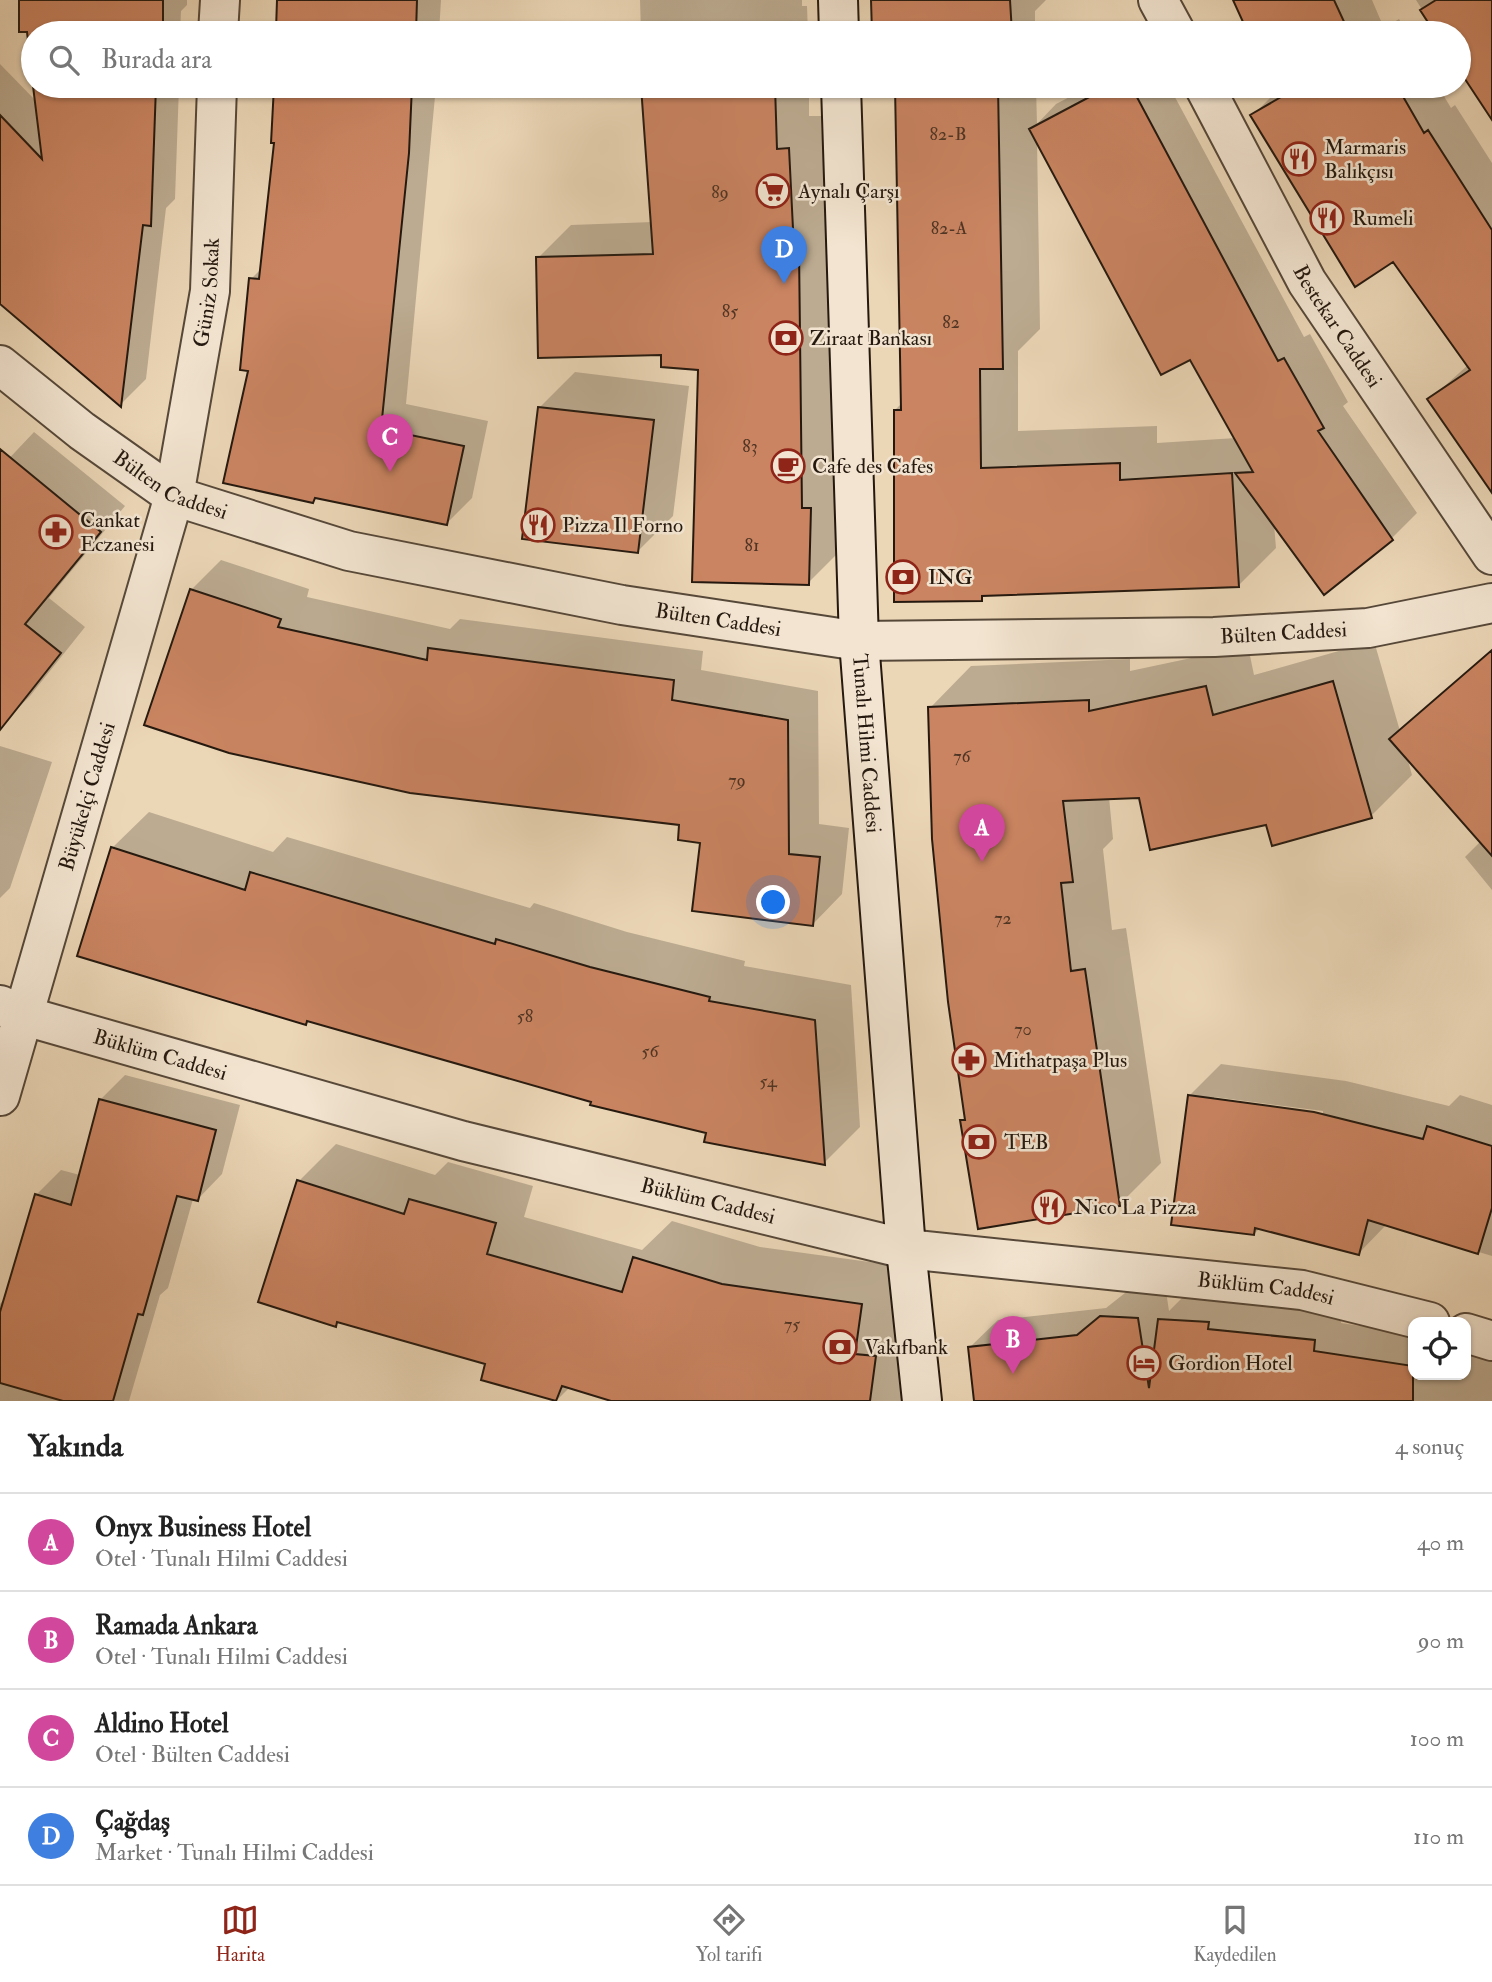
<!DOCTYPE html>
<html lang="tr">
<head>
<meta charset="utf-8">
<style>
	:root { --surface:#fff; --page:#f2f2f2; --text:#222; --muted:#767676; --line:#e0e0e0; --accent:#8f2418 }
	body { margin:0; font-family:"IM FELL Double Pica",serif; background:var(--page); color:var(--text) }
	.controls { position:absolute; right:21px; bottom:21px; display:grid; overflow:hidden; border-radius:14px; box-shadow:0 2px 5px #0004 }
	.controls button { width:63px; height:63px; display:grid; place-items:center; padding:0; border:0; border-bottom:2px solid var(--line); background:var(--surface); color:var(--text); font:35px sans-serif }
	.you { position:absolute; left:774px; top:903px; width:24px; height:24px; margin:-18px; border:5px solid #fff; border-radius:50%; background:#1a73e8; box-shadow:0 0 0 10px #1a73e833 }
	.badge { display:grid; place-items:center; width:46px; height:46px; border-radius:50%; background:var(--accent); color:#fff; font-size:23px; font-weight:700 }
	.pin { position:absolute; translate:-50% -58px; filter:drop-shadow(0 2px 4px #0008) }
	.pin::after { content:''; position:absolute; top:37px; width:24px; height:21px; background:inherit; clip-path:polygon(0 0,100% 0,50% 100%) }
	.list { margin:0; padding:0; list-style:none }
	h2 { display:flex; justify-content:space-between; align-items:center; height:91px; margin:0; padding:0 28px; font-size:30px }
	h2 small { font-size:23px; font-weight:400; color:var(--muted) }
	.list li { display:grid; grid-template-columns:46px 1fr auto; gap:21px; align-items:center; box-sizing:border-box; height:98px; padding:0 28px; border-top:2px solid var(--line) }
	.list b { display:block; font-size:26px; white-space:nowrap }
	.list p { margin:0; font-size:23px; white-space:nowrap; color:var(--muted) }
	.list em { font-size:23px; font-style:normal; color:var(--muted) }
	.icon { flex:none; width:38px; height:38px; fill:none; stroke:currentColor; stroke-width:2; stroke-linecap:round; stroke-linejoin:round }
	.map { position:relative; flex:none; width:1492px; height:1401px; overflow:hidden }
	.search { position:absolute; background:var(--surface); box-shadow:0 2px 5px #0004; left:21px; right:21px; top:21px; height:77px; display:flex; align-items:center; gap:18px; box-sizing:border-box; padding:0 24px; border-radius:38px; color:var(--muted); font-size:26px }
	.sheet { height:483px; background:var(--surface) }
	nav { display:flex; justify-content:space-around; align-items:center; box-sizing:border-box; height:98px; border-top:2px solid var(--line); background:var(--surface); font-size:19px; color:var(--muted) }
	nav a { display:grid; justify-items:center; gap:4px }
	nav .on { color:var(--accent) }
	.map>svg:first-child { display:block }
	.shadow { fill:#0003; fill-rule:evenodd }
	.building { fill:#ca8461; stroke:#25190f; stroke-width:2 }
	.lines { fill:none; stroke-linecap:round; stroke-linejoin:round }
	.minor-casing { stroke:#564839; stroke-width:42 }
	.tertiary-casing { stroke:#564839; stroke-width:42 }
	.secondary-casing { stroke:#25190f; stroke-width:42 }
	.minor { stroke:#f2e4d0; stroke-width:38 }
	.tertiary { stroke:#f2e4d0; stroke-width:38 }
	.secondary { stroke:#f2e4d0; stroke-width:38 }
	.labels { text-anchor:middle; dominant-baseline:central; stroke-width:5; stroke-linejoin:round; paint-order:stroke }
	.number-label { font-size:18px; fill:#4e3424 }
	.poi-label { font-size:21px; fill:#25190f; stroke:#f2e4d0; text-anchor:start }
	.street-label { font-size:21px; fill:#25190f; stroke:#f2e4d0 }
</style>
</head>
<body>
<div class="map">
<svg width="1492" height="1401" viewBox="0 0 1492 1401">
	<rect width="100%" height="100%" fill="#ebd6b6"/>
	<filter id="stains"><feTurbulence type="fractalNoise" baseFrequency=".00286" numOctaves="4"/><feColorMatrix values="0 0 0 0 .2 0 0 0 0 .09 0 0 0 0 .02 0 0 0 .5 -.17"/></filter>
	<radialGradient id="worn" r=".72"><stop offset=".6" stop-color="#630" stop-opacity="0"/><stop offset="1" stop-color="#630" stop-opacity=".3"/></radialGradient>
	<!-- shadow -->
	<path class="shadow" d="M 20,0 L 187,0 L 187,5 L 181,11 L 180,33 L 33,33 L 33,70 Z
		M 278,0 L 441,0 L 439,33 L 277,33 Z
		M 640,0 L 802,0 L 802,6 L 807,6 L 808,33 L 641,33 Z
		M 873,0 L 1046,0 L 1035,11 L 1035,33 L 873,33 Z
		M 1235,0 L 1372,0 L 1384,28 L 1399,19 L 1407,33 L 1250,33 Z
		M 1416,0 L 1492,0 L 1492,119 L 1459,69 L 1459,33 L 1437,33 Z
		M 0,64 L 37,102 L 35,86 L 179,86 L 175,199 L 166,208 L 146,379 L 121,404 L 0,302 Z
		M 275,86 L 436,86 L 406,404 L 488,421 L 472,498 L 447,523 L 317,497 L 313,501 L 250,369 L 251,279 L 262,268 L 276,142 L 273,142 Z
		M 642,86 L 809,86 L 809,116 L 821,116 L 841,550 L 808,583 L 700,368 L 662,354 L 538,258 L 571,225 L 653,222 Z
		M 897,86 L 1036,86 L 1037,124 L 1056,104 L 1091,86 L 1169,86 L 1304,337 L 1310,334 L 1348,402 L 1343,406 L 1417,513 L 1392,538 L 1324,593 L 1274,524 L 1276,548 L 1238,586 L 986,594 L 981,599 L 895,410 L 902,403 ZM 1037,140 L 1191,358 L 1236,438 L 1157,443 L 1157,426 L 1018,431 L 1018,351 L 1040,329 Z
		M 1274,86 L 1438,86 L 1451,108 L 1455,105 L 1492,163 L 1492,490 L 1429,400 L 1468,365 L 1394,260 L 1253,115 L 1277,91 Z
		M 575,372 L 689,386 L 673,516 L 638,551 L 540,407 Z
		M 34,432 L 125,506 L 49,598 L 85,627 L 30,696 L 5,721 L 0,717 L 0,468 Z
		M 221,560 L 309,589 L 307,597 L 450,629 L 460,619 L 703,651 L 701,670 L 818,691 L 819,824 L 849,828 L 842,894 L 813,924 L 681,823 L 191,590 Z
		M 1374,641 L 1400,731 L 1492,649 L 1492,759 L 1407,757 L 1412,775 L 1371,816 L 1267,823 L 1140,796 L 1109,797 L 1113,839 L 1103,849 L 1112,930 L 1126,928 L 1161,1163 L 1120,1204 L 962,1121 L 966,1117 L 930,708 L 971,666 L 1130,659 L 1130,671 L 1248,646 L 1254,675 Z
		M 0,746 L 52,762 L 10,888 L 0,898 Z
		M 149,812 L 273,852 L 287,837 L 530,908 L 534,903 L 627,932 L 745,961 L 744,966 L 851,985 L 860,1127 L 824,1163 L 308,1020 L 305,1023 L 112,848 Z
		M 1492,830 L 1492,890 L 1465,857 Z
		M 1221,1064 L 1346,1081 L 1449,1106 L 1460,1095 L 1492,1105 L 1492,1256 L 1387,1224 L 1359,1253 L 1260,1228 L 1254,1234 L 1189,1096 ZM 1214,1097 L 1323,1111 L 1323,1114 L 1214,1100 Z
		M 125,1075 L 240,1105 L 222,1174 L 197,1200 L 193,1199 L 168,1288 L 160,1295 L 129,1401 L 0,1401 L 0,1304 L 6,1297 L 36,1195 L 61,1170 L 80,1175 L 100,1100 Z
		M 336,1144 L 435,1175 L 448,1162 L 533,1186 L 524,1217 L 642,1250 L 672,1221 L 760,1247 L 899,1266 L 892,1317 L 913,1319 L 901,1401 L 617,1401 L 570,1387 L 557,1400 L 483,1379 L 488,1363 L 339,1321 L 335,1325 L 299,1181 Z
		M 1130,1289 L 1166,1291 L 1169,1311 L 1188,1292 L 1342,1312 L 1341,1323 L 1413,1334 L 1413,1375 L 1466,1375 L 1466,1346 L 1492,1355 L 1492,1401 L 976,1401 L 970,1347 L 998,1320 L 1106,1308 Z"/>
	<!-- building -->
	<path class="building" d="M 19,0 L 163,0 L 163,32 L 33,33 L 33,84 L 27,32 L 19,32 Z
		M 277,0 L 417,0 L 416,33 L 276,30 Z
		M 871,0 L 1010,0 L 1012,33 L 872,33 Z
		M 1233,0 L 1334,0 L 1346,26 L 1329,33 L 1248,33 Z
		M 1436,0 L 1492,0 L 1492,120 L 1459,70 L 1459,33 L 1435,33 L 1420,10 Z
		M 33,86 L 156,86 L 151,226 L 143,225 L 121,407 L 0,304 L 0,115 L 42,159 Z
		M 274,86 L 412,86 L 409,153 L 381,429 L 464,446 L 447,525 L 315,498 L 313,503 L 223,483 L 248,371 L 240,370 L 249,278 L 259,279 L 274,143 L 271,143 Z
		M 641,86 L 775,86 L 777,149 L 789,148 L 794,249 L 799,249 L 802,508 L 811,508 L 809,585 L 692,582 L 698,370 L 661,367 L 661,355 L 538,358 L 536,257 L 653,254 Z
		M 895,86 L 998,86 L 1003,369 L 980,369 L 981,468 L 1120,463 L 1120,480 L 1232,473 L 1239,587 L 982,596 L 982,601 L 894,602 L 894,410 L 901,410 Z
		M 1110,86 L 1131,86 L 1278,361 L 1284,358 L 1324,428 L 1318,431 L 1393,540 L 1324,595 L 1235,473 L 1253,472 L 1190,360 L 1161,375 L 1029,129 Z
		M 1300,86 L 1397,86 L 1424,133 L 1428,130 L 1492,230 L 1492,493 L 1427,399 L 1470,370 L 1393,262 L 1355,287 L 1250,115 Z
		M 538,407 L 654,420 L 638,553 L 522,539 Z
		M 0,449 L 101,532 L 25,624 L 61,653 L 0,730 Z
		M 190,589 L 281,619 L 278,627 L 427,660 L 428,648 L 674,680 L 672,700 L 788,720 L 789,854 L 820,857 L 813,926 L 692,911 L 700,843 L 678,840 L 679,825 L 410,793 L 229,753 L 144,725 Z
		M 1492,650 L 1492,856 L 1389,739 Z
		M 1333,681 L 1372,818 L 1272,846 L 1266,825 L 1150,850 L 1139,798 L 1063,801 L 1073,882 L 1061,883 L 1071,971 L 1085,969 L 1120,1206 L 978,1229 L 960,1120 L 965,1120 L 948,1002 L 932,839 L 928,707 L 1089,700 L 1089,711 L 1206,686 L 1213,715 Z
		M 111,847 L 245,890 L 250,872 L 495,944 L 496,939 L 590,967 L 710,997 L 709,1001 L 815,1020 L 825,1165 L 704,1142 L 706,1133 L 590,1105 L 591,1102 L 307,1021 L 306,1025 L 77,956 Z
		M 1188,1095 L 1314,1112 L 1423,1139 L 1427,1126 L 1492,1146 L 1492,1208 L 1478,1254 L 1368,1220 L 1359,1255 L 1255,1228 L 1254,1235 L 1171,1225 Z
		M 99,1099 L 216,1130 L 198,1201 L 177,1196 L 143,1315 L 138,1314 L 113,1401 L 63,1401 L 0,1383 L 0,1312 L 35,1194 L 71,1205 Z
		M 297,1180 L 404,1214 L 409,1199 L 496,1223 L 487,1254 L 622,1292 L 633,1257 L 722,1284 L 862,1304 L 855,1354 L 876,1356 L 870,1401 L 611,1401 L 562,1386 L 556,1401 L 481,1380 L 485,1364 L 337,1322 L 336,1327 L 258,1302 Z
		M 1100,1316 L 1138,1318 L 1149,1388 L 1158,1319 L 1209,1322 L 1208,1329 L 1315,1340 L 1314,1351 L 1413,1366 L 1413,1401 L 974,1401 L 968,1347 L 1077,1335 Z"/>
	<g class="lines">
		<defs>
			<g id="minor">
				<path d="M 1158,0 L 1176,33"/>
				<path d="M 218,33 L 220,0"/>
				<path id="s1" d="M 1204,86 L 1307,282 L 1492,555"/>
				<path id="s2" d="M 0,365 L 82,431 L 174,496 L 349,551 L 622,605 L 859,641 L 1214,637 L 1368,628 L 1492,603"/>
				<path id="s3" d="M 0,1005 L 25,1016 L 463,1141 L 906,1249"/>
				<path id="s4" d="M 0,1096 L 174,496 L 210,291 L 217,86"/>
			</g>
			<g id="tertiary">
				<path id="s5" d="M 906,1249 L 1302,1290 L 1430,1322"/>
				<path d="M 1466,1333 L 1492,1341"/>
			</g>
			<g id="secondary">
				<path d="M 838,0 L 839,33"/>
				<path id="s6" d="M 841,86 L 859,641 L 906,1249 L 922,1401"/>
			</g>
		</defs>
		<!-- minor casing -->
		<use href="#minor" class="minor-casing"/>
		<!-- tertiary casing -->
		<use href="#tertiary" class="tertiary-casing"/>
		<!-- secondary casing -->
		<use href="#secondary" class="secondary-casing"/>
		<!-- minor -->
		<use href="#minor" class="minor"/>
		<!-- tertiary -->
		<use href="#tertiary" class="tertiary"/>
		<!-- secondary -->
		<use href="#secondary" class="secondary"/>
	</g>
	<!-- icons -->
	<defs>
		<symbol id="restaurant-ring" viewBox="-11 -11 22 22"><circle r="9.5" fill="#f2e4d0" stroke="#8f2418" stroke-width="1.5"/><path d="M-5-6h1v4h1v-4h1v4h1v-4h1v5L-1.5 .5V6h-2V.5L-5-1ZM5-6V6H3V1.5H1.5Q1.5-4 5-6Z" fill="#8f2418"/></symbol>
		<symbol id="supermarket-ring" viewBox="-11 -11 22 22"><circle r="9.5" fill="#f2e4d0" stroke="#8f2418" stroke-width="1.5"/><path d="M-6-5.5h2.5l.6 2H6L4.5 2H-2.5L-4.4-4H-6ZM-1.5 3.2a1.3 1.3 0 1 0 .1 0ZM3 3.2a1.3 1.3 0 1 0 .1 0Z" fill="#8f2418"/></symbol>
		<symbol id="bank-ring" viewBox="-11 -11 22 22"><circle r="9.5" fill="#f2e4d0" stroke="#8f2418" stroke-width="1.5"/><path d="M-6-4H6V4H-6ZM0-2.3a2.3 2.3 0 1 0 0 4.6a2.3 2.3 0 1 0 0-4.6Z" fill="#8f2418"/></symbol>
		<symbol id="cafe-ring" viewBox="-11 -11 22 22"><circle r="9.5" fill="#f2e4d0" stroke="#8f2418" stroke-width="1.5"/><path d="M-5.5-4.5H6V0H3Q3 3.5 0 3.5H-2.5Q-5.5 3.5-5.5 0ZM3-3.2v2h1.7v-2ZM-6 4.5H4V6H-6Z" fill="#8f2418"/></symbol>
		<symbol id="pharmacy-ring" viewBox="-11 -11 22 22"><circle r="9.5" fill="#f2e4d0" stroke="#8f2418" stroke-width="1.5"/><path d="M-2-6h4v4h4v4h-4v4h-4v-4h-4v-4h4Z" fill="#8f2418"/></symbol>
		<symbol id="hotel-ring" viewBox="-11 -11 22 22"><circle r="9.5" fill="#f2e4d0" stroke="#8f2418" stroke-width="1.5"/><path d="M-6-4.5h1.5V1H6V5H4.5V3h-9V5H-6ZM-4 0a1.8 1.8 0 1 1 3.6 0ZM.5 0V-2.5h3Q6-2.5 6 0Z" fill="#8f2418"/></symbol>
	</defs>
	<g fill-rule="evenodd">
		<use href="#restaurant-ring" x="1280" y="140" width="38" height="38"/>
		<use href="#supermarket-ring" x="754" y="172" width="38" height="38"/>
		<use href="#restaurant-ring" x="1308" y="199" width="38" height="38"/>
		<use href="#bank-ring" x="767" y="319" width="38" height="38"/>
		<use href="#cafe-ring" x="769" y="447" width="38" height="38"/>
		<use href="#restaurant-ring" x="519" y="506" width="38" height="38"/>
		<use href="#pharmacy-ring" x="37" y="513" width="38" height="38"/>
		<use href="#bank-ring" x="884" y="558" width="38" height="38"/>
		<use href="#pharmacy-ring" x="950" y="1041" width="38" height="38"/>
		<use href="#bank-ring" x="960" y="1123" width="38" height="38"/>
		<use href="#restaurant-ring" x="1030" y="1188" width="38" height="38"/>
		<use href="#bank-ring" x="821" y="1328" width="38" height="38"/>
		<use href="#hotel-ring" x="1125" y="1344" width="38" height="38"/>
	</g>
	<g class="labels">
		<!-- number labels -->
		<g class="number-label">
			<text x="948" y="134">82-B</text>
			<text x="720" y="192">89</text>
			<text x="949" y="228">82-A</text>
			<text x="730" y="311">85</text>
			<text x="951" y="322">82</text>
			<text x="750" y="446">83</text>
			<text x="752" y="545">81</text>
			<text x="962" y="756">76</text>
			<text x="737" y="780">79</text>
			<text x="1003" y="918">72</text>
			<text x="525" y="1016">58</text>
			<text x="1023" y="1029">70</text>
			<text x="650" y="1051">56</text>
			<text x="768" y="1081">54</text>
			<text x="792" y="1324">75</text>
		</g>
		<!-- poi labels -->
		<g class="poi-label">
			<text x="1324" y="147">Marmaris<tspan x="1324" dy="24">Balıkçısı</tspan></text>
			<text x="798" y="191">Aynalı Çarşı</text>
			<text x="1352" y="218">Rumeli</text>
			<text x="810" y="338">Ziraat Bankası</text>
			<text x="812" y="466">Cafe des Cafes</text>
			<text x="80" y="520">Cankat<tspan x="80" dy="24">Eczanesi</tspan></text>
			<text x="562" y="525">Pizza Il Forno</text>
			<text x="928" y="577">ING</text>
			<text x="993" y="1060">Mithatpaşa Plus</text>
			<text x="1004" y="1142">TEB</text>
			<text x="1074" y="1207">Nico La Pizza</text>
			<text x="864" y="1347">Vakıfbank</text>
			<text x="1168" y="1363">Gordion Hotel</text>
		</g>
		<!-- street labels -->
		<g class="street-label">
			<text stroke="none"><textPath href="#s4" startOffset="831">Güniz Sokak</textPath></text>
			<text stroke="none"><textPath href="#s1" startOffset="275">Bestekar Caddesi</textPath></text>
			<text stroke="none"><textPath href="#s2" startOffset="210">Bülten Caddesi</textPath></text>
			<text stroke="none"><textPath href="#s2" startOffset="777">Bülten Caddesi</textPath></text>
			<text stroke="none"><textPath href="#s2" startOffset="1344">Bülten Caddesi</textPath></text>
			<text stroke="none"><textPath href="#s6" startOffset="658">Tunalı Hilmi Caddesi</textPath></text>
			<text stroke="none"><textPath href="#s4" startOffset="312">Büyükelçi Caddesi</textPath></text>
			<text stroke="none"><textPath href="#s3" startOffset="168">Büklüm Caddesi</textPath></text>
			<text stroke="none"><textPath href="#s3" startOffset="735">Büklüm Caddesi</textPath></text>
			<text stroke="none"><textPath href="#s5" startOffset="362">Büklüm Caddesi</textPath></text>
		</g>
	</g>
	<rect width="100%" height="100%" filter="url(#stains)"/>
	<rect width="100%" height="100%" fill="url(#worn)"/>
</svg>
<div class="controls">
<button><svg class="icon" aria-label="locate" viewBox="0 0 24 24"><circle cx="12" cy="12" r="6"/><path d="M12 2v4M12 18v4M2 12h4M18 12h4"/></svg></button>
</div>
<div class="you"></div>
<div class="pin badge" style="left:982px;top:862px;background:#d1479c">A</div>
<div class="pin badge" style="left:1013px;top:1374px;background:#d1479c">B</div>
<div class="pin badge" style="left:390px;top:472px;background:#d1479c">C</div>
<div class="pin badge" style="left:784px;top:284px;background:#3f7fe0">D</div>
<div class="search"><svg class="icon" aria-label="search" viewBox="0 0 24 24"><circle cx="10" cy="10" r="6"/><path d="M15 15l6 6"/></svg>Burada ara</div>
</div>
<section class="sheet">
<h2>Yakında<small>4 sonuç</small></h2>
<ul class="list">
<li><span class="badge" style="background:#d1479c">A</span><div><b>Onyx Business Hotel</b><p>Otel · Tunalı Hilmi Caddesi</p></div><em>40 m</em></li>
<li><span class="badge" style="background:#d1479c">B</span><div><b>Ramada Ankara</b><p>Otel · Tunalı Hilmi Caddesi</p></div><em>90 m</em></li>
<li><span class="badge" style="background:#d1479c">C</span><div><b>Aldino Hotel</b><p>Otel · Bülten Caddesi</p></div><em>100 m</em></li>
<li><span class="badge" style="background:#3f7fe0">D</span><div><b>Çağdaş</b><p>Market · Tunalı Hilmi Caddesi</p></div><em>110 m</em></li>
</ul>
</section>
<nav>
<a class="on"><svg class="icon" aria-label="map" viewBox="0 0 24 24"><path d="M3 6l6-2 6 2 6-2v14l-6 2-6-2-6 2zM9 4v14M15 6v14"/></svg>Harita</a>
<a><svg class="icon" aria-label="directions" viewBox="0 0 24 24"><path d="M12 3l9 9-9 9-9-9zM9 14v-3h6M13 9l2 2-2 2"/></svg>Yol tarifi</a>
<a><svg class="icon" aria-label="saved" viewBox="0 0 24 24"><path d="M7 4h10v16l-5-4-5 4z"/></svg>Kaydedilen</a>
</nav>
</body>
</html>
